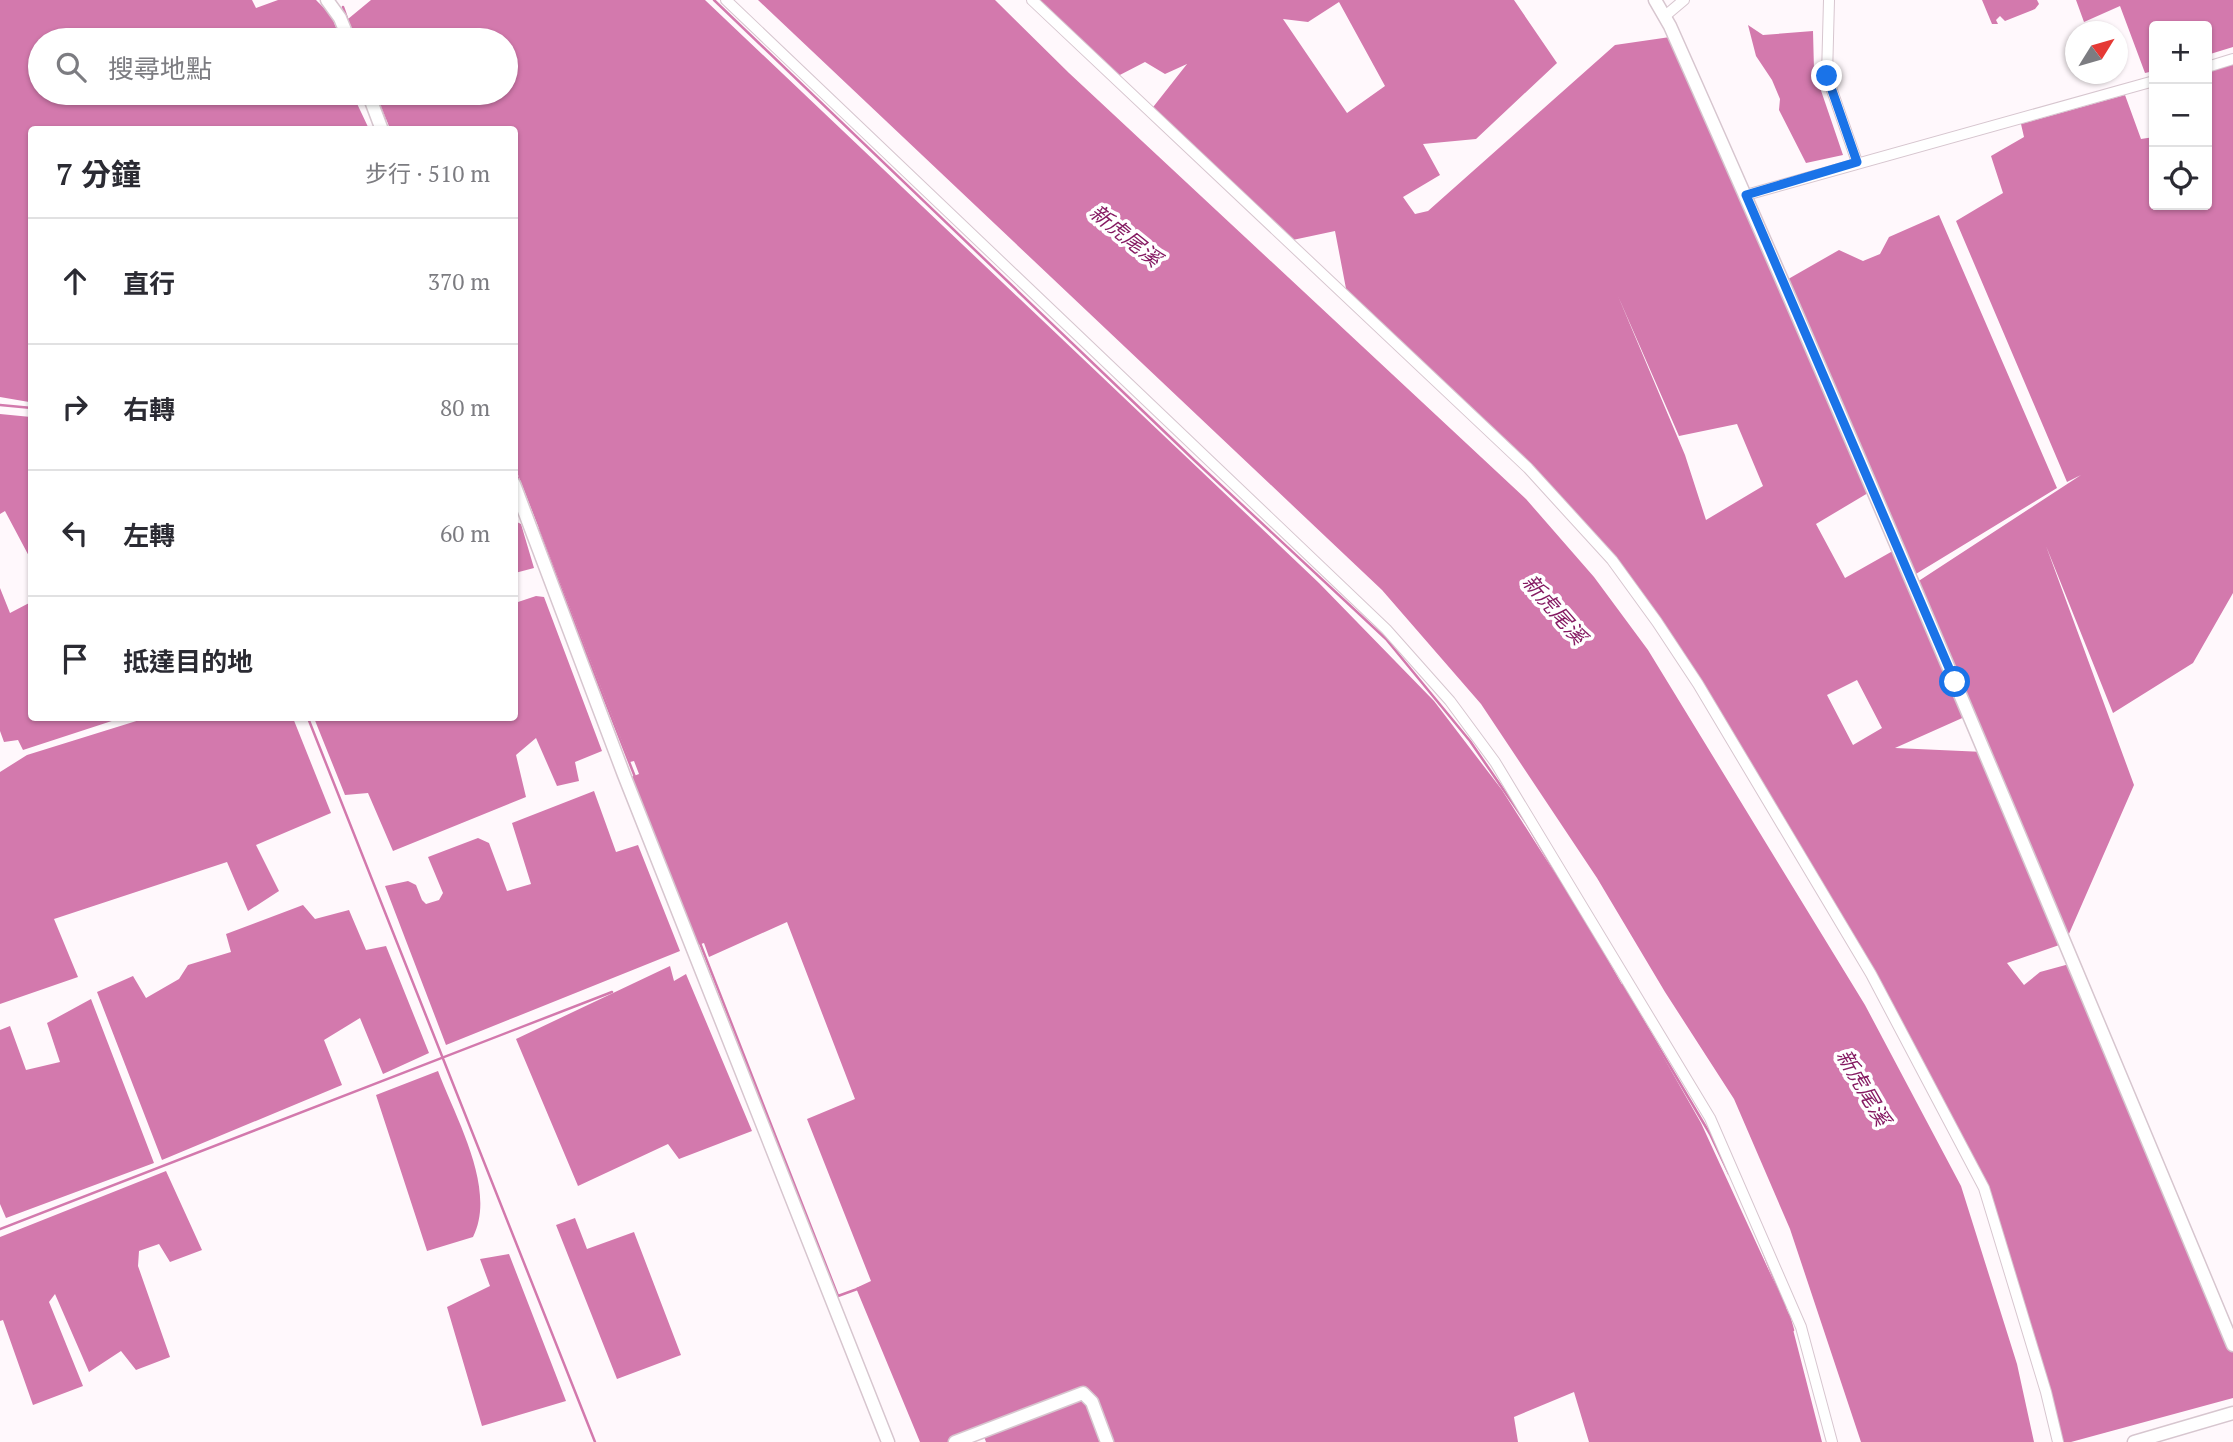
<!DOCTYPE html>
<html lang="zh-TW">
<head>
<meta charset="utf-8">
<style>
	:root { --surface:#fff; --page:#f2f2f3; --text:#2b2b33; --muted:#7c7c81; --line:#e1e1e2 }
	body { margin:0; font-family:"PT Serif","Noto Sans TC",serif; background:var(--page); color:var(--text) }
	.controls { position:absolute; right:21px; top:21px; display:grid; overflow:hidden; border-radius:7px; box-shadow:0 2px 5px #0004 }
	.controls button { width:63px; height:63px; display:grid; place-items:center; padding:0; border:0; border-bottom:2px solid var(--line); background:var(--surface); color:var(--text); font:35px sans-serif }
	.compass { position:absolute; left:2065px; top:21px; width:63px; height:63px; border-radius:50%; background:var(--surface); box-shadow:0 2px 5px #0004; rotate:53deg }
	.stop { position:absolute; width:21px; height:21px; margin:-16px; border:5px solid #1a73e8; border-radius:50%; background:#fff }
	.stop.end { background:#1a73e8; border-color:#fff; box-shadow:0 2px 7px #0008 }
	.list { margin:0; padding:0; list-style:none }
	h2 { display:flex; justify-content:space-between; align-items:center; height:91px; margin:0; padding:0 28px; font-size:30px }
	h2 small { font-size:23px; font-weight:400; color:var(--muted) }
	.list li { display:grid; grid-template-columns:46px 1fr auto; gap:21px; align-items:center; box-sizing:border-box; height:126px; padding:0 28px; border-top:2px solid var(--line) }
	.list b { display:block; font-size:26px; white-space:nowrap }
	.list em { font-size:23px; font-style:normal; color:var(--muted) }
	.icon { flex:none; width:38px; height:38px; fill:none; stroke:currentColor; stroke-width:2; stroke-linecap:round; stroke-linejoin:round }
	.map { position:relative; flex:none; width:2233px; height:1442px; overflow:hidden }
	.search { position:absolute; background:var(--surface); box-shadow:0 2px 5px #0004; left:28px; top:28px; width:490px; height:77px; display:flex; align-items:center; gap:18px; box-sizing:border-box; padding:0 24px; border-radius:38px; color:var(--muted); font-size:26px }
	.panel { position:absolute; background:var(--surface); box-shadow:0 2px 5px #0004; left:28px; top:126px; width:490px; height:595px; border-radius:7px }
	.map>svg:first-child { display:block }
	.water { fill:#d379ad; fill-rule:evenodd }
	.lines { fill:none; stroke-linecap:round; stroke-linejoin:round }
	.stream { stroke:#d379ad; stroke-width:2.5 }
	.minor-casing { stroke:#d7c6cf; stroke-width:12 }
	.tertiary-casing { stroke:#d7c6cf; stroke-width:15 }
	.minor { stroke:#fff; stroke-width:10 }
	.tertiary { stroke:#fff; stroke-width:12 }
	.route { stroke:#1a73e8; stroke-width:9 }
	.labels { text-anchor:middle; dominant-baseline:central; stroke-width:7; stroke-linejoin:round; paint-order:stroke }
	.water-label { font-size:21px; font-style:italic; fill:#851a62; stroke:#fff }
</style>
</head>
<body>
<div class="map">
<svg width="2233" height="1442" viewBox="0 0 2233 1442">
	<rect width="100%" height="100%" fill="#fff8fc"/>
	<!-- water -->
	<path class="water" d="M 0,0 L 252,0 L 256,8 L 278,0 L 316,0 L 331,15 L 341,40 L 40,40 L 40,93 L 352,93 L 369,129 L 32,130 L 29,402 L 0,397 Z
		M 371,0 L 705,0 L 1319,583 L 1434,701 L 1502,790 L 1591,930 L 1701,1123 L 1789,1314 L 1822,1442 L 1589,1442 L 1574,1392 L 1514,1417 L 1518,1442 L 986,1442 L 983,1434 L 961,1442 L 920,1442 L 856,1288 L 871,1281 L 807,1119 L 855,1099 L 787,922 L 709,957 L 704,943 L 698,945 L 631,777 L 639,774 L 634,761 L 630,762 L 515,467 L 514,130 L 390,129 L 376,93 L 506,93 L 506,40 L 356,40 L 348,19 Z
		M 758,0 L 995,0 L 1069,73 L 1526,499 L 1594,577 L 1648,650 L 1865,1005 L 1961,1186 L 2017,1364 L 2034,1442 L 1861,1442 L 1790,1229 L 1734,1099 L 1665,992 L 1597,878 L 1481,704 L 1382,590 Z
		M 1032,0 L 1514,0 L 1557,63 L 1476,139 L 1423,144 L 1440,175 L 1403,197 L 1415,214 L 1428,211 L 1615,45 L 1677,36 L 1783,282 L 1839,250 L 1863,261 L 1880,254 L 1889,237 L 1939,215 L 2057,488 L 1911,577 L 1914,584 L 2081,475 L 2067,482 L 1956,221 L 2003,193 L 1991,156 L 2024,137 L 2021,124 L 2125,95 L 2141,139 L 2154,137 L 2154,205 L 2207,205 L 2207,141 L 2212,138 L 2207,124 L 2207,67 L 2233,59 L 2233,593 L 2193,663 L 2113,713 L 2046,546 L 2134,785 L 2065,943 L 2007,963 L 2024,985 L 2040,972 L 2073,963 L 2233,1344 L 2233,1398 L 2071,1442 L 2058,1442 L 1979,1179 L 1853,943 L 1733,743 L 1622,573 L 1532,472 L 1348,299 L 1335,231 L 1288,241 L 1150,111 L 1187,64 L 1165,74 L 1145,62 L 1114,78 ZM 1339,2 L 1385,86 L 1347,113 L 1283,19 L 1308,22 ZM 1618,296 L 1679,436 L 1737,424 L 1763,486 L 1706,520 L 1685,455 ZM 1873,490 L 1898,548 L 1845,578 L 1816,524 ZM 1857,680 L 1882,728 L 1853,745 L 1827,695 ZM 1969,715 L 1984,752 L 1895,748 Z
		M 1982,0 L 2037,0 L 2039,4 L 2035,9 L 2005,21 L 2000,16 L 1996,20 L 1998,24 L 1992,24 Z
		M 2076,0 L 2233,0 L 2233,47 L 2207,55 L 2207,26 L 2154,26 L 2154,71 L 2145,73 L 2120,6 L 2084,22 Z
		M 1748,25 L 1763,35 L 1813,31 L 1814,70 L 1843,155 L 1806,163 L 1779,110 L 1780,99 L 1772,80 L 1756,56 Z
		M 0,414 L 31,417 L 31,560 L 5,511 L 0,514 Z
		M 515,521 L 521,524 L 534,568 L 515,573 Z
		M 0,588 L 10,613 L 31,602 L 32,718 L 121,718 L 23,750 L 18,740 L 4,742 L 0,731 Z
		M 536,596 L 544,597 L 602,751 L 575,762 L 579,781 L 557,786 L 536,738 L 516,755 L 526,797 L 393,851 L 368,793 L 345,795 L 314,718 L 514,718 L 515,603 Z
		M 146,718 L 293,718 L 331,813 L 256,845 L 279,891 L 248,911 L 227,862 L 54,919 L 78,977 L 0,1004 L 0,772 L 27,755 Z
		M 594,791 L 616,852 L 638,845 L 680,951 L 446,1045 L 385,886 L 408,881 L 416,885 L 422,900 L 426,904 L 439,900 L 443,893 L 428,857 L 478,838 L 489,843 L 507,891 L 531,884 L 512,823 Z
		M 303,905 L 315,919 L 349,910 L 366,950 L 386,946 L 429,1053 L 383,1074 L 360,1018 L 324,1040 L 342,1085 L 162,1160 L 97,992 L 133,976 L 146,998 L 179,979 L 188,965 L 231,952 L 226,934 Z
		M 670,966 L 674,981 L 686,974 L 752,1131 L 679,1159 L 668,1144 L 578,1186 L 516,1039 Z
		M 91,999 L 154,1163 L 6,1218 L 0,1204 L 0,1030 L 10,1026 L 26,1070 L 60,1062 L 47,1023 Z
		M 438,1071 C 456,1119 497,1189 473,1237 L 427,1251 L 376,1095 Z
		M 166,1171 L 202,1250 L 170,1262 L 159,1244 L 139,1251 L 138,1266 L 170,1357 L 136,1370 L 121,1351 L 89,1372 L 55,1294 L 49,1302 L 83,1386 L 33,1405 L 3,1320 L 0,1321 L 0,1237 Z
		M 575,1218 L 587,1249 L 634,1232 L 681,1355 L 617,1379 L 556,1225 Z
		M 509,1254 L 566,1401 L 482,1426 L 447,1307 L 490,1286 L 480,1259 Z"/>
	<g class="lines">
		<!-- stream -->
		<path class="stream" d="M 714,0 L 1194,460 L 1386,639 L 1470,741 L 1527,824 L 1576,907
			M 343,7 L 349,24
			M 375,93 L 385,120
			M 0,405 L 32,408
			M 514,468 L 520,484
			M 514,514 L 522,514
			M 538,529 L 635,777
			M 308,718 L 595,1442
			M 700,943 L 838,1296 L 860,1288
			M 1622,985 L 1710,1134 L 1729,1174
			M 0,1229 L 612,992
			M 1763,1251 L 1785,1306
			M 1789,1316 L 1793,1330"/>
		<defs>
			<path id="minor" d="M 726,0 L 1386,629 L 1450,701 L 1495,762 L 1710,1118 L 1801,1327 L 1832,1442
				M 1032,0 L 1528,468 L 1612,560 L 1657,622 L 1698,684 L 1871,974 L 1984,1188 L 2046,1392 L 2058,1442
				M 1829,0 L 1827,76 L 1857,162
				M 1665,16 L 1684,0
				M 2207,67 L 2233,59
				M 1746,195 L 2154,81"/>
			<path id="tertiary" d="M 327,0 L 340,18 L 349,40
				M 1655,0 L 1670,26 C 1865,463 2049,904 2233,1345
				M 368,93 L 382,130
				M 514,484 L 624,775 L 888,1442
				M 955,1442 L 1083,1393 L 1092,1402 L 1107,1442
				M 2134,1442 L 2233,1413"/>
		</defs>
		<!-- minor casing -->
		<use href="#minor" class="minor-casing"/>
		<!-- tertiary casing -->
		<use href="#tertiary" class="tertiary-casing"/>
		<!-- minor -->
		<use href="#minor" class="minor"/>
		<!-- tertiary -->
		<use href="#tertiary" class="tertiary"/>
	</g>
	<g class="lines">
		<!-- route -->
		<path class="route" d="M 1827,76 L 1857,162 L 1746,195 L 1955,682"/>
	</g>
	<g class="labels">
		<!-- water labels -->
		<g class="water-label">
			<text transform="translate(1126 235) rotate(39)">新虎尾溪</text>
			<text transform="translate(1555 609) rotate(49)">新虎尾溪</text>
			<text transform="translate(1864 1087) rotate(60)">新虎尾溪</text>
		</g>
	</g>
</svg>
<div class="controls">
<button>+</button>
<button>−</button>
<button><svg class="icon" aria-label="locate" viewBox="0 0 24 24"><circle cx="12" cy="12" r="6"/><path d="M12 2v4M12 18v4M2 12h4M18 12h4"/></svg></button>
</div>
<svg class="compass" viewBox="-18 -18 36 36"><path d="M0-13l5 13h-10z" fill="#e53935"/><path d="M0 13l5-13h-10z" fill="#7c7c81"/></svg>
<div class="stop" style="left:1955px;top:682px"></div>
<div class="stop end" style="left:1827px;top:76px"></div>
<div class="search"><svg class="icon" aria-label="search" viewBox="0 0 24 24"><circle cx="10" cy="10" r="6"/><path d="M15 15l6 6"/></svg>搜尋地點</div>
<section class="panel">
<h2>7 分鐘<small>步行 · 510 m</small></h2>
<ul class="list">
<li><svg class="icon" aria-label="ahead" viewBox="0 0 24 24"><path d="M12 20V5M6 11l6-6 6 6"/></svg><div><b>直行</b></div><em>370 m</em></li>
<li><svg class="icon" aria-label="right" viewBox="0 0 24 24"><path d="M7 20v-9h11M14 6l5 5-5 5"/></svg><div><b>右轉</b></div><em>80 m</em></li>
<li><svg class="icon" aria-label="left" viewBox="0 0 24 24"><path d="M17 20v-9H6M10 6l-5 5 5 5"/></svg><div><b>左轉</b></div><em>60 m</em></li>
<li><svg class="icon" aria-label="arrive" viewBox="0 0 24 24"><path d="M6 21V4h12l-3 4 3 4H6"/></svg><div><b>抵達目的地</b></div></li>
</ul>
</section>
</div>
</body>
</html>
